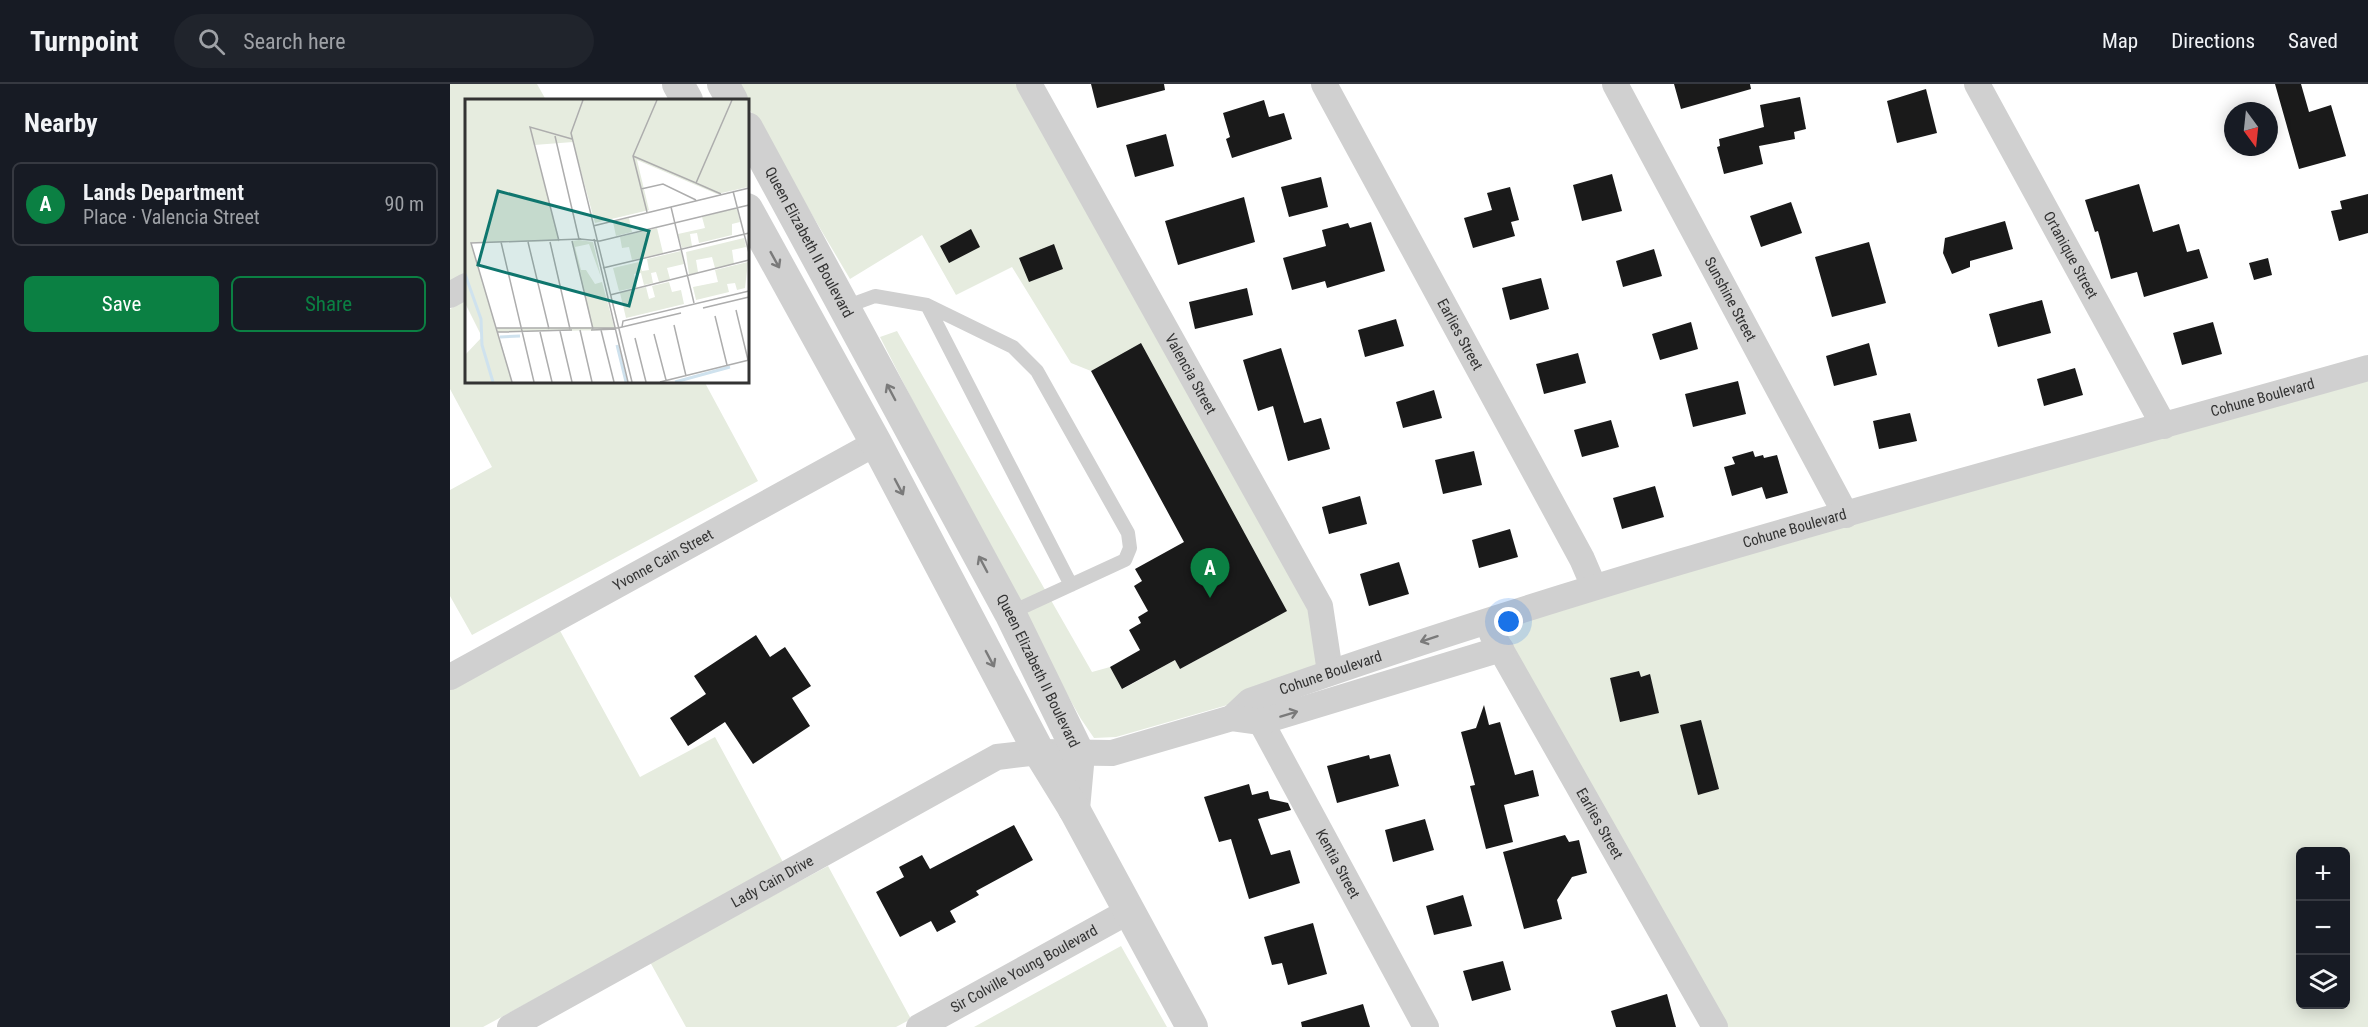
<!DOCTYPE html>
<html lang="en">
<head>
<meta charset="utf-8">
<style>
	:root { --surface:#171b24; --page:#20242c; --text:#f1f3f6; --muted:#9ea1a6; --line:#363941; --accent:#0b8043 }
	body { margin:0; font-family:"Roboto Condensed",sans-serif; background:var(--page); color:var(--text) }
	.controls { position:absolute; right:18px; bottom:18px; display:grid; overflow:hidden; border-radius:9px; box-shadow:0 3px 15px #0003 }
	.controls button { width:54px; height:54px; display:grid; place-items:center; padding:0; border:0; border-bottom:2px solid var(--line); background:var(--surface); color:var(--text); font:30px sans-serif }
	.compass { position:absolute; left:1774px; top:18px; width:54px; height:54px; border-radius:50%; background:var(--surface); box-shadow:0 3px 15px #0003; rotate:165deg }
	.you { position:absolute; left:1059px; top:538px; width:21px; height:21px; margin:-15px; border:4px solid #fff; border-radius:50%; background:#1a73e8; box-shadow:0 0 0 9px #1a73e833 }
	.badge { display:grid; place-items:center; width:39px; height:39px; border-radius:50%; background:var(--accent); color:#fff; font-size:20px; font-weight:700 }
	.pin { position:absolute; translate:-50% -50px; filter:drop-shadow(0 2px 3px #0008) }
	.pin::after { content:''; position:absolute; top:32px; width:21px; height:18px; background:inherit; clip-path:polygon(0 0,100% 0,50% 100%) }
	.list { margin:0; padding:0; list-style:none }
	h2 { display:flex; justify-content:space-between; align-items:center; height:78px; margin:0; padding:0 24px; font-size:26px }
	h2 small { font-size:20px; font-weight:400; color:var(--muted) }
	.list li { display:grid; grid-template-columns:39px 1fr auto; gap:18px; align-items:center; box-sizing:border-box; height:84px; margin:0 12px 12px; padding:0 12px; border:2px solid var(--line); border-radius:9px }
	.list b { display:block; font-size:22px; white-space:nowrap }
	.list p { margin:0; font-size:20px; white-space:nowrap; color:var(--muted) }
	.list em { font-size:20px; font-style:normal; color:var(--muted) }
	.actions { display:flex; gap:12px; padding:18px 24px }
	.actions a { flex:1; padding:14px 0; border:2px solid var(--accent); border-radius:9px; text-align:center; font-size:21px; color:var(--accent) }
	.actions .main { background:var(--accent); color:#fff }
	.icon { flex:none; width:33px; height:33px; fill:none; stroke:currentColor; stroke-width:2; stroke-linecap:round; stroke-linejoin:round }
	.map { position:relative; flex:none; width:1918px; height:943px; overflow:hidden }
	header { display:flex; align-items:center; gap:36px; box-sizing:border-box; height:84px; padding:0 30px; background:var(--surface); border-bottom:2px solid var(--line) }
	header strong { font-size:28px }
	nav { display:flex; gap:33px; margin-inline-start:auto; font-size:21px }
	.search { width:420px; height:54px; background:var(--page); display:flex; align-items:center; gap:15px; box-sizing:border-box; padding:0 21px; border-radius:33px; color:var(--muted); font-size:22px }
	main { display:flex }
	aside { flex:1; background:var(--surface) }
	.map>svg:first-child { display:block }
	.green { fill:#e6ecdf; fill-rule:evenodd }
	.building { fill:#1a1a1a }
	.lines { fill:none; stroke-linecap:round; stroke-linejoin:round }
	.service { stroke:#d0d0d0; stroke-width:14 }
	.minor { stroke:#d0d0d0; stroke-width:26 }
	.tertiary { stroke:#d0d0d0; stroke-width:32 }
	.oneway { stroke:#7a7a7a }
	.labels { text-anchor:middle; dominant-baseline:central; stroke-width:6; stroke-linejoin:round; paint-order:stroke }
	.street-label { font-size:15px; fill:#333; stroke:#fff }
	.inset-river { fill:none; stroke:#cfe2ee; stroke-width:3 }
	.inset-road { fill:none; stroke:#adadad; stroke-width:1.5 }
	.view { fill:#0f766e; fill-opacity:0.15; stroke:#0f766e; stroke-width:3 }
	.inset-edge { fill:none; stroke:#333; stroke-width:3 }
</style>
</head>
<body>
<header>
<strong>Turnpoint</strong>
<div class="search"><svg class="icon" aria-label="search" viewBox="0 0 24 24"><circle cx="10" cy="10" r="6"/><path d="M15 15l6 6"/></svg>Search here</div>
<nav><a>Map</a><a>Directions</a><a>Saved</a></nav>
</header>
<main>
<aside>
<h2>Nearby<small></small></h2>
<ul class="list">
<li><span class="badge">A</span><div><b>Lands Department</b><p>Place · Valencia Street</p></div><em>90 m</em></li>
</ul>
<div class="actions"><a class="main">Save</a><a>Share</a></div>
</aside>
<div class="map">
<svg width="1918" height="943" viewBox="0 0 1918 943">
	<rect width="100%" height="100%" fill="#fff"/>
	<!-- green -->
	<path class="green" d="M 0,0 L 87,0 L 96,16 L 16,16 L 16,190 L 0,199 Z
		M 285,0 L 579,0 L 870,522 L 880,588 L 781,620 L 666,653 L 644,654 L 631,635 L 572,531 L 430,253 L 447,247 L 642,588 L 660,583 L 673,605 L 725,576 L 730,585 L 836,527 L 691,260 L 641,287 L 621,279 L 562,183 L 506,211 L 472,151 L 400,195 L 297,21 L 297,16 Z
		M 16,216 L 16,297 L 254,297 L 308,397 L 22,551 L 0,512 L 0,406 L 42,383 L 0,305 L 0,225 Z
		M 1918,285 L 1918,943 L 1265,943 L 1035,537 ZM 1850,768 L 1896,768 L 1896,920 L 1850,920 Z
		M 108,543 L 190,693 L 265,653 L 334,780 L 33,943 L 0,943 L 0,602 Z
		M 378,782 L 461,935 L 446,943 L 236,943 L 200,878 Z
		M 671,862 L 717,943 L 524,943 Z"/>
	<!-- building -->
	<path class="building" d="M 641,0 L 714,0 L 715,6 L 647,24 Z
		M 1224,0 L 1300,0 L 1301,5 L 1231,25 Z
		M 1825,0 L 1851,0 L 1859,28 L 1881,21 L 1896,72 L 1849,85 Z
		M 1476,5 L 1487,49 L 1447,59 L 1437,17 Z
		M 1350,13 L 1356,45 L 1344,48 L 1345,55 L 1309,62 L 1313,80 L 1274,90 L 1267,63 L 1270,62 L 1269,55 L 1314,43 L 1310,21 Z
		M 814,16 L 819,33 L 834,29 L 842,55 L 782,74 L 776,55 L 780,53 L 773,29 Z
		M 716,50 L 724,82 L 685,93 L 676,61 Z
		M 1162,90 L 1172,127 L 1132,137 L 1123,101 Z
		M 871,93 L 878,123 L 839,133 L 831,103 Z
		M 1689,100 L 1703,148 L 1729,140 L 1737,168 L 1749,165 L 1758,194 L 1694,213 L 1687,188 L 1661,195 L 1648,147 L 1645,148 L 1635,116 Z
		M 1060,103 L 1069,136 L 1061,138 L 1065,152 L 1023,164 L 1014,134 L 1042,126 L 1037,109 Z
		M 1918,110 L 1918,149 L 1889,157 L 1881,127 L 1892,125 L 1890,117 Z
		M 794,113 L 805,158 L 728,181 L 715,137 Z
		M 1341,118 L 1352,149 L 1311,163 L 1300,132 Z
		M 1555,137 L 1563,165 L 1520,177 L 1520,183 L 1502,190 L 1493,169 L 1495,154 Z
		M 921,138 L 935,187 L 877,204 L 875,197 L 842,206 L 833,174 L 876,162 L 872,146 L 898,139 L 900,144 Z
		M 521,145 L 530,163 L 499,179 L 490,162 Z
		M 1419,158 L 1436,219 L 1382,233 L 1365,173 Z
		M 604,160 L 613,185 L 579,198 L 569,174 Z
		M 1204,165 L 1212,192 L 1173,203 L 1166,177 Z
		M 1818,174 L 1822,191 L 1804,196 L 1799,179 Z
		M 1091,194 L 1099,225 L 1060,236 L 1052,204 Z
		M 797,204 L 803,231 L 745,245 L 739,218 Z
		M 1592,216 L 1601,249 L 1548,263 L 1539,230 Z
		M 946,235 L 954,262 L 915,273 L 908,246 Z
		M 1241,238 L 1248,265 L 1210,276 L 1202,250 Z
		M 1763,238 L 1772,270 L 1732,281 L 1723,249 Z
		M 691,259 L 837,527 L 730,585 L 725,576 L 672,605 L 660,583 L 690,566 L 679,546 L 691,539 L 688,533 L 698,527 L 684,502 L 692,497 L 685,485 L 734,458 L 641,287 Z
		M 1419,259 L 1427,291 L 1384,302 L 1376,272 Z
		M 831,264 L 854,339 L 871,334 L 880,365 L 838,377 L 823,322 L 808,327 L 793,276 Z
		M 1128,269 L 1136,299 L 1094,310 L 1086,280 Z
		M 1625,284 L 1633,311 L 1594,322 L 1587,295 Z
		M 1288,297 L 1296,330 L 1243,343 L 1235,310 Z
		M 984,306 L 992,334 L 953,344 L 946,318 Z
		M 1460,329 L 1467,357 L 1429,365 L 1423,337 Z
		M 1161,336 L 1169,363 L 1132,373 L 1124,346 Z
		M 1024,367 L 1032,401 L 993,410 L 985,376 Z
		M 1303,367 L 1305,373 L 1313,371 L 1314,374 L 1327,371 L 1338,409 L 1316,415 L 1312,403 L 1282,412 L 1274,383 L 1285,380 L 1282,373 Z
		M 1205,402 L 1214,433 L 1172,445 L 1163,414 Z
		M 910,412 L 917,440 L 879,450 L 872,423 Z
		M 1060,445 L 1068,473 L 1029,484 L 1022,456 Z
		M 949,478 L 959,510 L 919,522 L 910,490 Z
		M 306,551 L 320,573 L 335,563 L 361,602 L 342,614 L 360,642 L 303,680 L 275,638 L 238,662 L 220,634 L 256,610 L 244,592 Z
		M 1189,587 L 1191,593 L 1200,590 L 1209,629 L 1170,638 L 1160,594 Z
		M 1034,621 L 1039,641 L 1050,638 L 1065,691 L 1083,686 L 1089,712 L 1054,721 L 1063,758 L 1036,765 L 1020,702 L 1025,701 L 1011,648 L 1026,644 Z
		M 1251,636 L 1269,705 L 1248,711 L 1230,641 Z
		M 940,670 L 949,702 L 887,719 L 877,682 L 919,671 L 920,675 Z
		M 799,700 L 802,711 L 818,707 L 820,715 L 838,719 L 841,726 L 808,735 L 821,771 L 840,766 L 850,799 L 799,815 L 781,755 L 769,758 L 754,713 Z
		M 975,735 L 984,766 L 943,778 L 935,746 Z
		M 564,741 L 583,776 L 526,807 L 529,811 L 500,827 L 506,838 L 487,848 L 481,837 L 450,853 L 426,808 L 454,793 L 449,783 L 472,771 L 480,785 Z
		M 1115,751 L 1119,758 L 1129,756 L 1137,789 L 1122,793 L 1107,816 L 1112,835 L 1074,845 L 1053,768 Z
		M 1013,811 L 1022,842 L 984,851 L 976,822 Z
		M 863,839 L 877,890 L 838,901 L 832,879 L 822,881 L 814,853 Z
		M 1053,877 L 1061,906 L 1022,917 L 1013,887 Z
		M 1217,910 L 1226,943 L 1166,943 L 1161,927 Z
		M 913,920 L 920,943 L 852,943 L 851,938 Z"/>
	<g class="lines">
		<!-- service -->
		<path class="service" d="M 477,221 L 621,501
			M 395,223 L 425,212 L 477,221 L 563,263 L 587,287 L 678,449 L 680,464 L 675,476 L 560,529"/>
		<!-- minor -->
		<g class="minor">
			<path id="s1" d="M 579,0 L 870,522 L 880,588"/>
			<path id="s2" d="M 874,0 L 1132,475 L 1144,503"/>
			<path id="s3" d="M 1165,0 L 1396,431"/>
			<path id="s4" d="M 1527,0 L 1714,342"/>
			<path d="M 0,211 L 16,202"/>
			<path id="s5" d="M 1042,550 L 1265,943"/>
			<path id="s6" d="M 0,593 L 426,359"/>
			<path id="s7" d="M 804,625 L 976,943"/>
			<path id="s8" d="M 782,634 L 800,617 C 1166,486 1544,390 1918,284"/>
			<path id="s9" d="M 60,943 L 547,673 L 589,668 L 662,669 L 782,634 L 811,638 L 1051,565"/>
			<path id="s10" d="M 469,943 L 679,827"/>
		</g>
		<!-- tertiary -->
		<g class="tertiary">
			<path d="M 228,0 L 237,16"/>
			<path d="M 273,0 L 282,16"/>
			<path id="s11" d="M 297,44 L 560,529 L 629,670 L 624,725"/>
			<path d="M 297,125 L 426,359 L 589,668 L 624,725 L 742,943"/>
		</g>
	</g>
	<!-- one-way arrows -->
	<defs><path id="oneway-shaft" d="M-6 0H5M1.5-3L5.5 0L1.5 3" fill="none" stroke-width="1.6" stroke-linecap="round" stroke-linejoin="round" transform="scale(1.5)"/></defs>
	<g class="oneway">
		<use href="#oneway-shaft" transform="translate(325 176) rotate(61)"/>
		<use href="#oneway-shaft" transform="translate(441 308) rotate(-118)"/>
		<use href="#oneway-shaft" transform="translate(449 403) rotate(62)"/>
		<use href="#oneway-shaft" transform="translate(533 480) rotate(-118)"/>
		<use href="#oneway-shaft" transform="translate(979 555) rotate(162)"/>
		<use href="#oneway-shaft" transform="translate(540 575) rotate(62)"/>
		<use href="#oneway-shaft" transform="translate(839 630) rotate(-17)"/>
	</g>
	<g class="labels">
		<!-- street labels -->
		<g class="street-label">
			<text stroke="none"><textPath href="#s11" startOffset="130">Queen Elizabeth II Boulevard</textPath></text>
			<text stroke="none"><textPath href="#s4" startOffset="195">Ortanique Street</textPath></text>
			<text stroke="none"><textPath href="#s3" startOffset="244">Sunshine Street</textPath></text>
			<text stroke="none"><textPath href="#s2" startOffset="285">Earlies Street</textPath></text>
			<text stroke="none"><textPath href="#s1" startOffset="332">Valencia Street</textPath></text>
			<text stroke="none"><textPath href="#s8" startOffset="1082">Cohune Boulevard</textPath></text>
			<text stroke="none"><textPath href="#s8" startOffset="596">Cohune Boulevard</textPath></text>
			<text stroke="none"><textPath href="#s6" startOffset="243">Yvonne Cain Street</textPath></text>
			<text stroke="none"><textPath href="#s11" startOffset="616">Queen Elizabeth II Boulevard</textPath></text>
			<text stroke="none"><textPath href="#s8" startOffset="110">Cohune Boulevard</textPath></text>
			<text stroke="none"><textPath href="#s5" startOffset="218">Earlies Street</textPath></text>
			<text stroke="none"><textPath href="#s7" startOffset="176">Kentia Street</textPath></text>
			<text stroke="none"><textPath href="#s9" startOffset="300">Lady Cain Drive</textPath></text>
			<text stroke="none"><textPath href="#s10" startOffset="120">Sir Colville Young Boulevard</textPath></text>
		</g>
	</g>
	<!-- overview -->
	<g transform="translate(15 15)">
		<rect width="284" height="284" fill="#fff"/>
		<path d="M 0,1 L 283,1 L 283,88 L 252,95 L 172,61 L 184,111 L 130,124 L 108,43 L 69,46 L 94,142 L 6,144 L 31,229 L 127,228 L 107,142 L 114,141 L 128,143 L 136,178 L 124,145 L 110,148 L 116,171 L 121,171 L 130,185 L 137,183 L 150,231 L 33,233 L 47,283 L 0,283 L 0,256 L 17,238 L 0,204 ZM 272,109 L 275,123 L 267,125 L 267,136 L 234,144 L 232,134 L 225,135 L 227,147 L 217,149 L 213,135 L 240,129 L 237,118 ZM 164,119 L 167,133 L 151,137 L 148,123 ZM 192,129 L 198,154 L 167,161 L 164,148 L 157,149 L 155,138 ZM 279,139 L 281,148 L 267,151 L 269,165 L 250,169 L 247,158 L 231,161 L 233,173 L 224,176 L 221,153 ZM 216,152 L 219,165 L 202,169 L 205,180 L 194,183 L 191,173 L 186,174 L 188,184 L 179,186 L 176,174 L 169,175 L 172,188 L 154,192 L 148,169 L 174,163 L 177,172 L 184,171 L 182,160 ZM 283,163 L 280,189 L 272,191 L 270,184 L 262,185 L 264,193 L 231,201 L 228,188 L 253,183 L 250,171 ZM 204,183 L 207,193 L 216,191 L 219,205 L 161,219 L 155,194 L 181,188 L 184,200 L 190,198 L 187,187 Z" fill="#e6ecdf"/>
		<path class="inset-river" d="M 0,175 L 16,220 L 17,246 L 28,283M 35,238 L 55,237M 152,246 L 161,283M 210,283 L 265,268"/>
		<path class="inset-road" d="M 118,1 L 106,34 L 167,283M 90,37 L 114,140M 168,57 L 231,84 L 267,1M 231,84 L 256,95M 176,90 L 198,85 L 231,101M 268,92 L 284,154M 206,108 L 229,204M 182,113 L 168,57 L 192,1M 128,127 L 284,89M 115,140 L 135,142 L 284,106M 129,140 L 163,283M 94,142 L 65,28 L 107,40M 107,142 L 128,230M 36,143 L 69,283M 63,143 L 84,230M 85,143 L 105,230M 138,169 L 284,134M 145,196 L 284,161M 238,209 L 284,198M 271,211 L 283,261M 250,217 L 262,266M 209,226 L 221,277M 157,228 L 158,222 L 284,192M 31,229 L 153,229 L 216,214M 115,231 L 127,283M 126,231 L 151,230M 136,231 L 149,283M 95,232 L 107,283M 32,233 L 107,231M 75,233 L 87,283M 189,235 L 201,281M 170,239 L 181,283M 47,283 L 6,144 L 116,140M 195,283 L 284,261"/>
		<path class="view" d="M 33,92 L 184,132 L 164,207 L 13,166 Z"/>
		<rect width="284" height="284" class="inset-edge"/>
	</g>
</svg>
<div class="controls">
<button>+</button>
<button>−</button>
<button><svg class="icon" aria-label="layers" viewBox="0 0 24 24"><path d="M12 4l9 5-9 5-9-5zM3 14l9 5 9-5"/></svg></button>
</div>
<svg class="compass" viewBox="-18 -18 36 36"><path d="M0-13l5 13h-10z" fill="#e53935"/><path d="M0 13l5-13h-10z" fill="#9ea1a6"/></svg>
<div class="you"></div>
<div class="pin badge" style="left:760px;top:514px">A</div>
</div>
</main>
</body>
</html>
